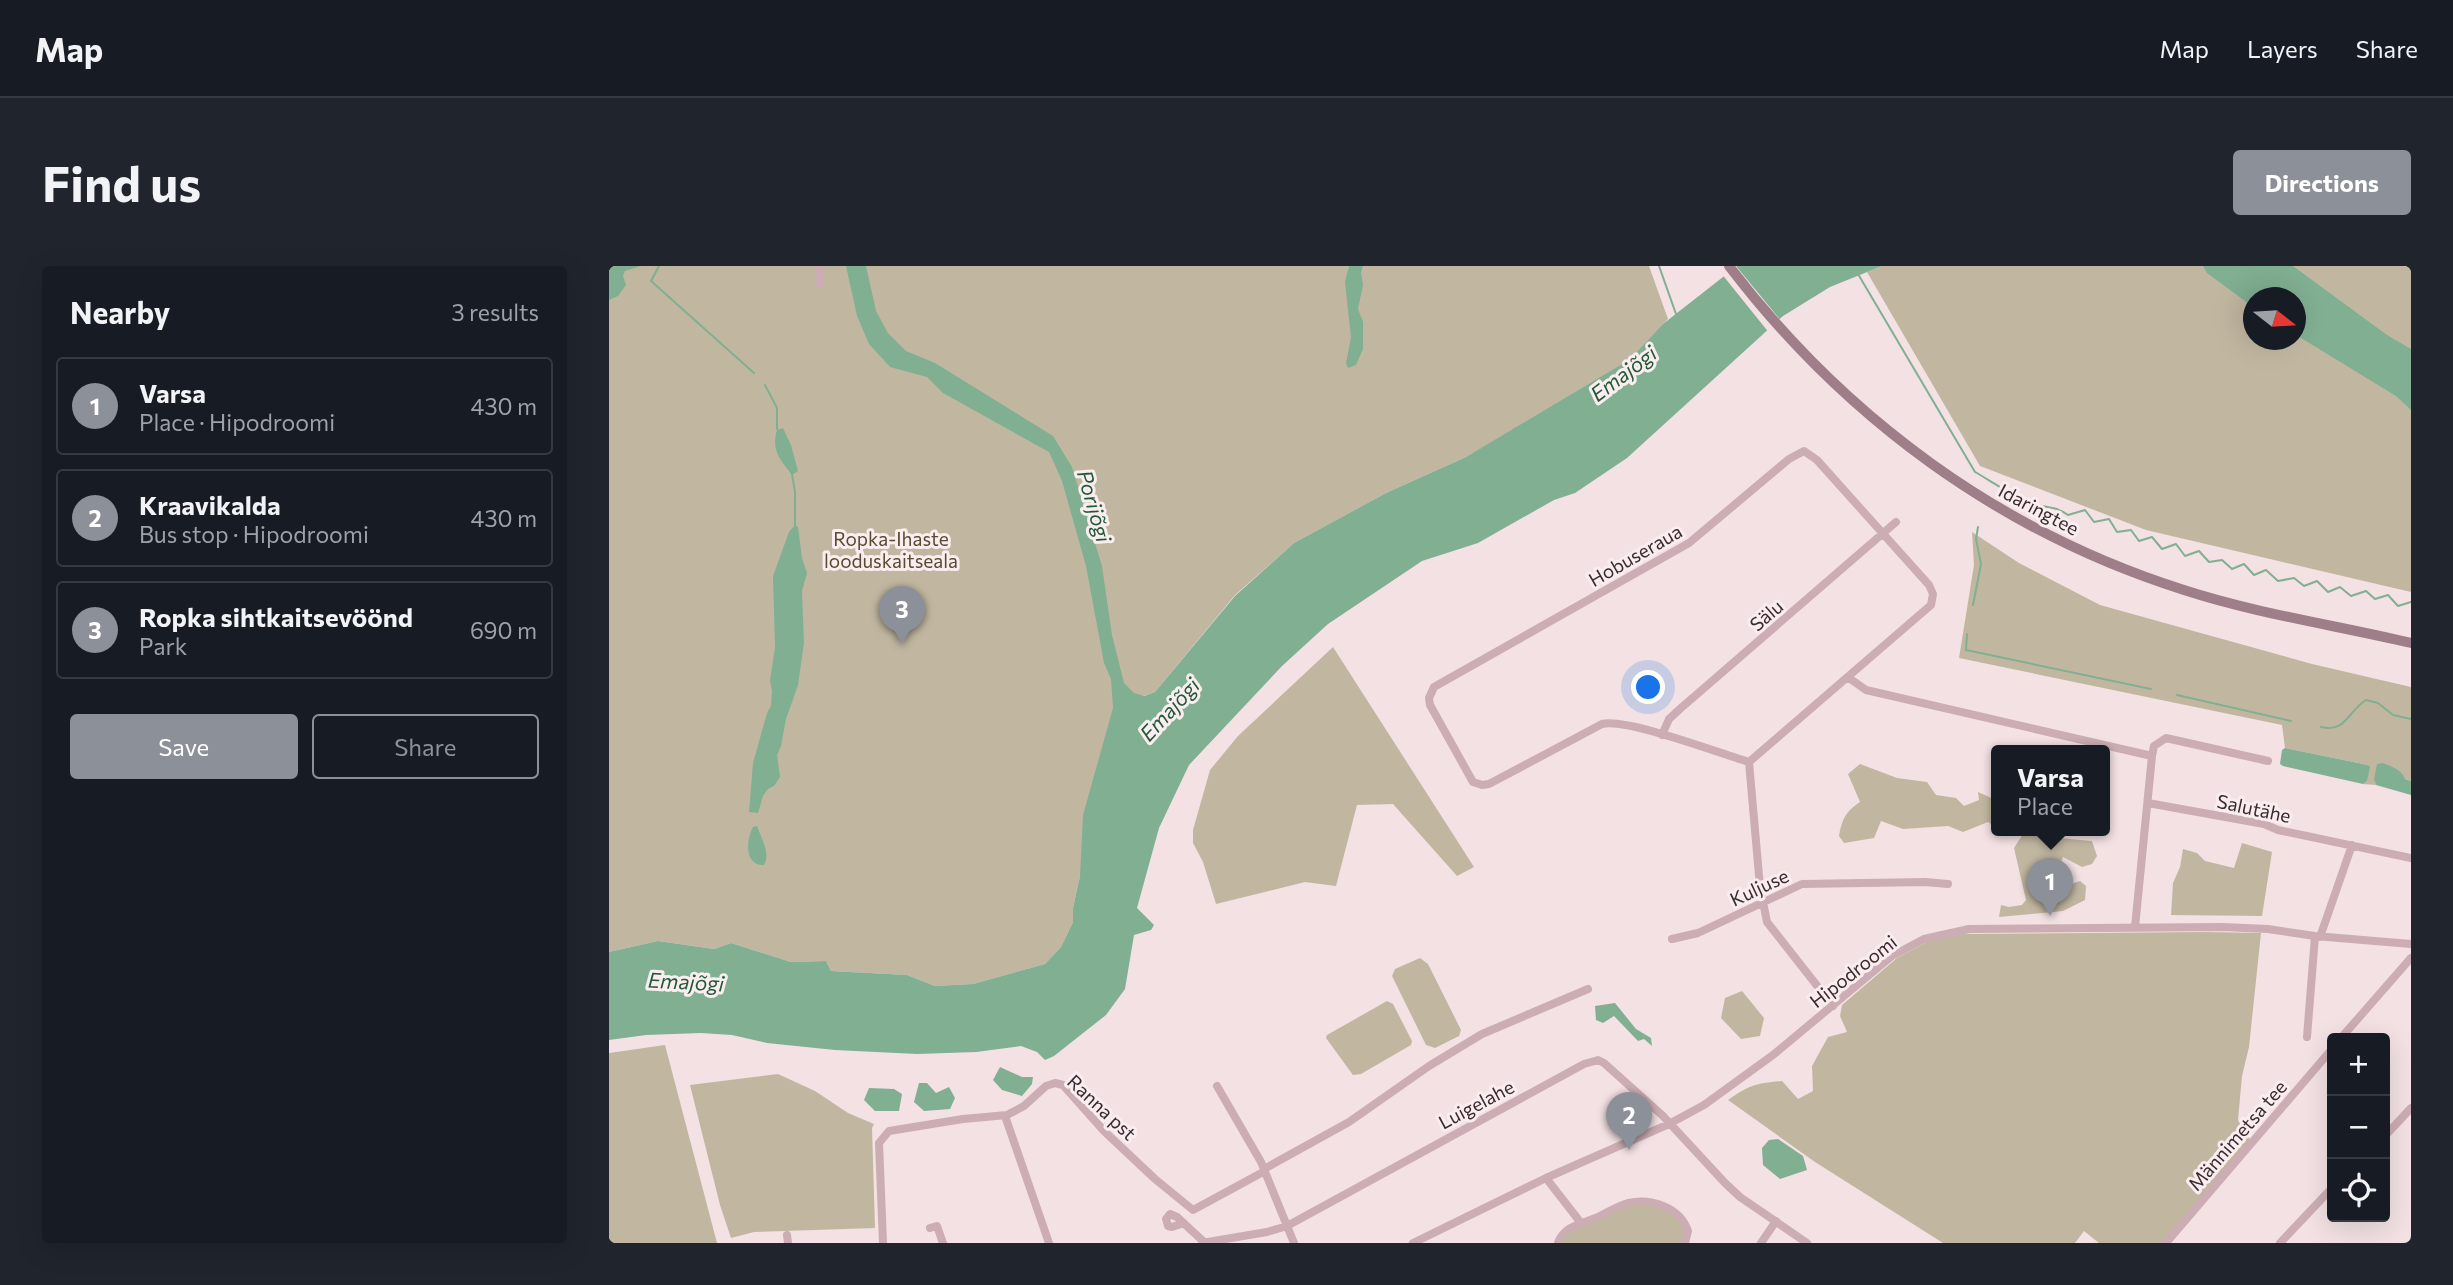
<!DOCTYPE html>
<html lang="en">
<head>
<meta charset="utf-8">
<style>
	:root { --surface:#171b24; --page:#20242c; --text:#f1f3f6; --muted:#9ea1a6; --line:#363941; --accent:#8c9099 }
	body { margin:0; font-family:Commissioner,sans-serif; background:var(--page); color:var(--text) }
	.controls { position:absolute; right:21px; bottom:21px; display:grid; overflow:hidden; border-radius:7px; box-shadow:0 7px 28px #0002 }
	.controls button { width:63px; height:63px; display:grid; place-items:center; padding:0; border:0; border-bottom:2px solid var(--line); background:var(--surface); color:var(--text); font:35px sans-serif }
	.compass { position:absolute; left:1634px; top:21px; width:63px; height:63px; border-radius:50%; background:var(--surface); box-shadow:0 7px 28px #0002; rotate:107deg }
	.you { position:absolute; left:1040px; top:422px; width:24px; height:24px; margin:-18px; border:5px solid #fff; border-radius:50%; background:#1a73e8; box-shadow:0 0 0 10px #1a73e833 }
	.badge { display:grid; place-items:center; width:46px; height:46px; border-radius:50%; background:var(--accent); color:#fff; font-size:23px; font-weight:700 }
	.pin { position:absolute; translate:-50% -58px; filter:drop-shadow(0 2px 4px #0008) }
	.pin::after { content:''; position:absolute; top:37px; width:24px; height:21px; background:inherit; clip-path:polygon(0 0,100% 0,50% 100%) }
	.popup { position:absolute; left:1382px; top:479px; width:119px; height:91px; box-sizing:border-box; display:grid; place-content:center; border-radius:7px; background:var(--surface); filter:drop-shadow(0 2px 5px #0005); font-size:23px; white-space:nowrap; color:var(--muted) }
	.popup b { font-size:26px; color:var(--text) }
	.popup::after { content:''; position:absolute; left:50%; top:100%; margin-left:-14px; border:14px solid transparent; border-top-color:var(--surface) }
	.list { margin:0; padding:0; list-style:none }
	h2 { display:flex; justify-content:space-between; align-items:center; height:91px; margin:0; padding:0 28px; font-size:30px }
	h2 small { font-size:23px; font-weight:400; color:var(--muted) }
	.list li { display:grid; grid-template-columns:46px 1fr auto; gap:21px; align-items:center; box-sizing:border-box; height:98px; margin:0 14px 14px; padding:0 14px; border:2px solid var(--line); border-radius:7px }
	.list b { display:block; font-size:26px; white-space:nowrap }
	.list p { margin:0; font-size:23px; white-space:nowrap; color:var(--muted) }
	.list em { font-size:23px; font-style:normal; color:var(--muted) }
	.actions { display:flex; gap:14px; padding:21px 28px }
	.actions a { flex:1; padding:16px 0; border:2px solid var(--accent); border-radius:7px; text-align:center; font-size:24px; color:var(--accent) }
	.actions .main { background:var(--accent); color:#fff }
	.icon { flex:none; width:38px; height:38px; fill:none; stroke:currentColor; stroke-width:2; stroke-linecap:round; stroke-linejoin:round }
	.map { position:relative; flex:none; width:1802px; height:977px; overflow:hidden; border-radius:7px }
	header { display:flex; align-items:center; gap:42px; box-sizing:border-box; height:98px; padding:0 35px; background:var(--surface); border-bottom:2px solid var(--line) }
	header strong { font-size:33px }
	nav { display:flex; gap:38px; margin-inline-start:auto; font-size:24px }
	.intro { display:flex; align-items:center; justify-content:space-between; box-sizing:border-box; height:168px; padding:0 42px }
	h1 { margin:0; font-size:49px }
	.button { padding:18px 32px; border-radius:7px; background:var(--accent); color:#fff; font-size:24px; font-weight:700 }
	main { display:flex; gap:42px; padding:0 42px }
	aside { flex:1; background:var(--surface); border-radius:7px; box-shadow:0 7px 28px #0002 }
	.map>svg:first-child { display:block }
	.green { fill:#c1b7a1; fill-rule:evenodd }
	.water { fill:#81af92 }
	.pier { fill:#f3e1e3 }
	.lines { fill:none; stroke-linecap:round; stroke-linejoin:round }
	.stream { stroke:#81af92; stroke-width:2 }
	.street { stroke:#cbadb3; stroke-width:8 }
	.secondary { stroke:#9e7e88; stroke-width:10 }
	.labels { text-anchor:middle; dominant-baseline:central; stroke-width:6; stroke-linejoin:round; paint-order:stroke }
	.street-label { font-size:19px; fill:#392b30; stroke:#faedef }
	.park-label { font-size:19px; fill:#574b30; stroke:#faedef }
	.water-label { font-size:21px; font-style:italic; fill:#225a38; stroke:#faedef }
</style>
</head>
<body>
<header>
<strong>Map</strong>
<nav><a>Map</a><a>Layers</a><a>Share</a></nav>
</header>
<div class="intro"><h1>Find us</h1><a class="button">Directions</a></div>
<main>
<aside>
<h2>Nearby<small>3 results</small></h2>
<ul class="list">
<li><span class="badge">1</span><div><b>Varsa</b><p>Place · Hipodroomi</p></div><em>430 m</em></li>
<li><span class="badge">2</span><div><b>Kraavikalda</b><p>Bus stop · Hipodroomi</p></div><em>430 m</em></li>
<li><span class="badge">3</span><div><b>Ropka sihtkaitsevöönd</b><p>Park</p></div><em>690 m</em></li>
</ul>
<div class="actions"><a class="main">Save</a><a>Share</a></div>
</aside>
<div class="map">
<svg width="1802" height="977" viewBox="0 0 1802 977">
	<rect width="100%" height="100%" fill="#f3e1e3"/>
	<!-- green -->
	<path class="green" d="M 0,0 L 1040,0 L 1059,53 L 1020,94 L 961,131 L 857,191 L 777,227 L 685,277 L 626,329 L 546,426 L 534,430 L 471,610 L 464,642 L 464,656 L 452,681 L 436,698 L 364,718 L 326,720 L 298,709 L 222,705 L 217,695 L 182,696 L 122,677 L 105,683 L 49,675 L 0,686 Z
		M 1273,0 L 1802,0 L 1802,326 L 1537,264 L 1371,200 L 1258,6 ZM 1644,32 L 1686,32 L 1686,74 L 1644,74 Z
		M 1363,266 L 1410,297 L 1491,339 L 1703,398 L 1802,421 L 1802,515 L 1796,513 L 1765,514 L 1767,519 L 1754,518 L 1758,515 L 1759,499 L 1676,482 L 1673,459 L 1350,392 L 1365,299 Z
		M 724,381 L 865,601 L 848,610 L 784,538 L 748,539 L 727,620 L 696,616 L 607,638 L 594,596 L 584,577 L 584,564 L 601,504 L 629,470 Z
		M 1251,498 L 1288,512 L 1318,516 L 1327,529 L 1347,532 L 1355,540 L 1370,534 L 1369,526 L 1387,534 L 1387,561 L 1379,556 L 1354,566 L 1339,560 L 1294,563 L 1272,555 L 1265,572 L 1235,577 L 1230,570 C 1233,554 1236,546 1251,536 L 1239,508 Z
		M 1437,564 L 1449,572 L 1483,575 L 1488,590 L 1483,598 L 1473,601 L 1454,591 L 1451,599 L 1454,621 L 1471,615 L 1477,620 L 1476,634 L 1454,645 L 1390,651 L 1392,639 L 1400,641 L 1413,639 L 1417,634 L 1405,582 L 1416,565 Z
		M 1633,577 L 1663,586 L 1653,650 L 1562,649 L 1564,617 L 1571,601 L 1574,583 L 1588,587 L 1596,595 L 1625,602 Z
		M 1595,666 L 1652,667 L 1640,781 L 1633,810 L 1629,854 L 1642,875 L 1556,977 L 1490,977 L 1475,965 L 1466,977 L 1334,977 L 1206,896 L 1119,834 C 1140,819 1147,817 1173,815 L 1189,833 L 1204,825 L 1203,800 L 1219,771 L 1238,766 L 1231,750 L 1233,739 L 1288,692 L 1318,676 L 1349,668 Z
		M 811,692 L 819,698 L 852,764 L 850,770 L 826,782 L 817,779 L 783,710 L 786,703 Z
		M 1133,725 L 1155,752 L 1151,770 L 1132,773 L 1112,752 L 1116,732 Z
		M 778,735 L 784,738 L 803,775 L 802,779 L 752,808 L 744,809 L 717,772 L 718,769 Z
		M 56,779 L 108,977 L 0,977 L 0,787 Z
		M 169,808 L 206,825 L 239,847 L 265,858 L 263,862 L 266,962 L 145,966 L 122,972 L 111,939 L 81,819 Z
		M 1026,937 C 1048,941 1068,943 1078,965 L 1074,977 L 953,977 L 953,972 L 967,961 Z"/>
	<!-- water -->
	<path class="water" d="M 0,0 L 32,0 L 16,5 L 14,10 L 17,19 L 9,30 L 0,34 Z
		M 237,0 L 257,0 L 267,45 L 279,67 L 297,85 L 326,97 L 444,170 L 463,201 L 493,300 L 503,369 L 515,417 L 525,427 L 535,430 L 546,426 L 626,330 L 685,277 L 777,227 L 857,191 L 1020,94 L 1054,58 L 1128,0 L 1273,0 L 1221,21 L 1174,50 L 1018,192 L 966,227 L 945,234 L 869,277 L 813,295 L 719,358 L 673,400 L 580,499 L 550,562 L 528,642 L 545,659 L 542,664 L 525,669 L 516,723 L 497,749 L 445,790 L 436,794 L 428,786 L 412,780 L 367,786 L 308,788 L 226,784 L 158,777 L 123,769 L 92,767 L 37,769 L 0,774 L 0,686 L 49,675 L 105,683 L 122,677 L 182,696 L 217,695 L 222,705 L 298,709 L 326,720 L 364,718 L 436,698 L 452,681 L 464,656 L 464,642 L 471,610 L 474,549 L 504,442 L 502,413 L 495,397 L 477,300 L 453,215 L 440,186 L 334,127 L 318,111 L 281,101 L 260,78 L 248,50 Z
		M 740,0 L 754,0 L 752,7 L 754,19 L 749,43 L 754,56 L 754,83 L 747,99 L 739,102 L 737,97 L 742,72 L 736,16 Z
		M 1594,0 L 1684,0 L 1778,69 L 1802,83 L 1802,144 L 1787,130 L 1687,69 L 1686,32 L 1644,32 L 1644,41 L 1598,7 Z
		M 174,162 L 182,179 L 189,205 L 183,209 C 171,194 162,184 168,164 Z
		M 186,259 L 189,261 L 193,292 L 198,307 L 193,325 L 195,377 L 189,419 L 177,453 L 172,480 L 168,489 L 171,511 L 165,520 L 159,523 L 154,530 L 149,547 L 140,546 L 144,497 L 158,447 L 162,440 L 163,425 L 161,415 L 166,381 L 164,310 L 180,266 Z
		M 1676,482 L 1759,499 L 1761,501 L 1758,515 L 1754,518 L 1674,500 L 1671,498 L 1673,484 Z
		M 1774,497 C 1783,501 1792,503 1796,513 L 1802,515 L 1802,529 L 1767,519 L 1765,514 L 1768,498 Z
		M 148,560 C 152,572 162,587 155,599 C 135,600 137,573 144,561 Z
		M 1006,737 L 1027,763 L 1042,772 L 1043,780 L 1035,773 L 1029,775 L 1005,750 L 994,757 L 987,754 L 986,740 Z
		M 391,801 L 413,811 L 424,811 L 423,818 L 413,830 L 393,824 L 384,814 Z
		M 310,817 L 318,817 L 327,827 L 340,821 L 346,832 L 341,843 L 315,845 L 305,836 Z
		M 260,822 L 285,823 L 293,828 L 290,845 L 266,845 L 255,834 Z
		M 1169,873 L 1194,890 L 1198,904 L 1171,913 L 1154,899 L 1153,882 L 1160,874 Z"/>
	<!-- pier -->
	<path class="pier" d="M 1122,0 L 1127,0 L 1173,56 L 1161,68 L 1112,7 Z"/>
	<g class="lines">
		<!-- stream -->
		<path class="stream" d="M 50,0 L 42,15 L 145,107
			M 1050,0 L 1067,48
			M 1249,8 L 1366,206 C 1387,218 1409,234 1433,240 C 1444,242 1449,242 1459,249 L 1476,244 L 1485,256 L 1500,253 L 1508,266 L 1522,264 L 1530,275 L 1543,271 L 1553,283 L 1567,278 L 1576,290 L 1590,285 L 1600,296 L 1613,294 L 1623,303 L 1635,298 L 1645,309 L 1657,304 L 1669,315 L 1685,312 L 1695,320 L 1708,315 L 1719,326 L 1731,321 L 1742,330 L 1757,325 L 1766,333 L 1779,329 L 1789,340 L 1802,336
			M 156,119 L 168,142 L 168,163
			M 183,208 L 186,226 L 186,259
			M 1364,339 L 1372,298 L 1367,273 L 1369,261
			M 1358,368 L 1357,384 L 1542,423
			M 1568,429 L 1682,455
			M 1712,461 C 1737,467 1739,445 1757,434 L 1769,437 L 1784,449 L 1802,453"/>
		<!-- street -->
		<path class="street" d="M 210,18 L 211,0
			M 1195,185 L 1208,194 L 1320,319 L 1324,328 L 1322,339 L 1140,496 C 1110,487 1018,452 993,458 L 880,518 L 873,519 L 864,516 L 821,439 L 820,432 L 825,421 L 1080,277 L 1180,193 Z
			M 1240,412 L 1257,424 L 1543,490 L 1526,661
			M 1053,469 L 1060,453 L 1072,442 L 1287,256
			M 1543,490 L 1545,480 L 1557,472 L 1659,495
			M 1140,496 L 1151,621 L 1158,656 L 1224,740
			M 1539,537 L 1655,558 L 1669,564 L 1802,592
			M 1711,671 L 1743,579
			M 1063,673 L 1089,667 L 1193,618 L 1316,616 L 1339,618
			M 1698,771 L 1706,670
			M 1732,772 L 1802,692
			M 608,820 L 652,896 L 685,977
			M 396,850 L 440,977
			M 1776,870 L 1802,842
			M 655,903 L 740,856 L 820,800 L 873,768 L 979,723
			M 937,912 L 972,957
			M 575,957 L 563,961 L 559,960 L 557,953 L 561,948 L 568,951 L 595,976
			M 321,962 L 328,960 L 334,977
			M 178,969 L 179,977
			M 274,977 L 270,877 L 280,865 L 354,853 L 398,849 L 415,840 L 437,820 L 446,817 L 454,819 L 495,865 L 546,913 L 584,944 L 656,905
			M 593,977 L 658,966 L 678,960 L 975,798 L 989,794 L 995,797 L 1054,850 L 1116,917 L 1131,931 L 1198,977
			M 804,977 L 937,912 L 1060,858 L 1095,839 L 1164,789 L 1283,690 L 1315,673 L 1360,663 L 1613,661 L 1659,663 L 1706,670 L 1802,678
			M 949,977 C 954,960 975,957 989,951 C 999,946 1008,940 1019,937 C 1042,932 1071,941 1079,965 L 1076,977
			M 1152,977 L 1167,955
			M 1557,977 L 1723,783
			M 1671,977 L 1723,922"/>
		<!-- secondary -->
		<path class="secondary" d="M 1120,0 C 1236,152 1391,266 1575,324 C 1649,348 1726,359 1802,377"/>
	</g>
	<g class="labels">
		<!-- street labels -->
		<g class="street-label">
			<text transform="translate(1430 243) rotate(28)">Idaringtee</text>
			<text transform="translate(1026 289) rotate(-30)">Hobuseraua</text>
			<text transform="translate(1157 349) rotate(-41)">Sälu</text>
			<text transform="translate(1645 542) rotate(12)">Salutähe</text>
			<text transform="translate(1150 621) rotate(-25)">Kuljuse</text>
			<text transform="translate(1244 705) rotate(-38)">Hipodroomi</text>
			<text transform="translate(867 838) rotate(-28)">Luigelahe</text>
			<text transform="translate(493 841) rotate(43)">Ranna pst</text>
			<text transform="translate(1628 869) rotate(-49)">Männimetsa tee</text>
		</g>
		<!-- park labels -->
		<g class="park-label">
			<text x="282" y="272">Ropka-Ihaste<tspan x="282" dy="22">looduskaitseala</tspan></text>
		</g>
		<!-- water labels -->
		<g class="water-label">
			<text transform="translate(1014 107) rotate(-37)">Emajõgi</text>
			<text transform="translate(486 240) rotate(74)">Porijõgi</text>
			<text transform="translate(560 443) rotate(-47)">Emajõgi</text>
			<text transform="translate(77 715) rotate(3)">Emajõgi</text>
		</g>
	</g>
</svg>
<div class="controls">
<button>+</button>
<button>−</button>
<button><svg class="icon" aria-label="locate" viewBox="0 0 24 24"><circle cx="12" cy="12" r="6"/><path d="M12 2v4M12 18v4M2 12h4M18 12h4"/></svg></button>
</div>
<svg class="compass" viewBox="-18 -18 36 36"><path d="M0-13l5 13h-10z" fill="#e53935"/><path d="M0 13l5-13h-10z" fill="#9ea1a6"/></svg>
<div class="you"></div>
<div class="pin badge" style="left:1441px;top:650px">1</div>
<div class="popup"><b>Varsa</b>Place</div>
<div class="pin badge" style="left:1020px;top:884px">2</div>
<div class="pin badge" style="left:293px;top:378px">3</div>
</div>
</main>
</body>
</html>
